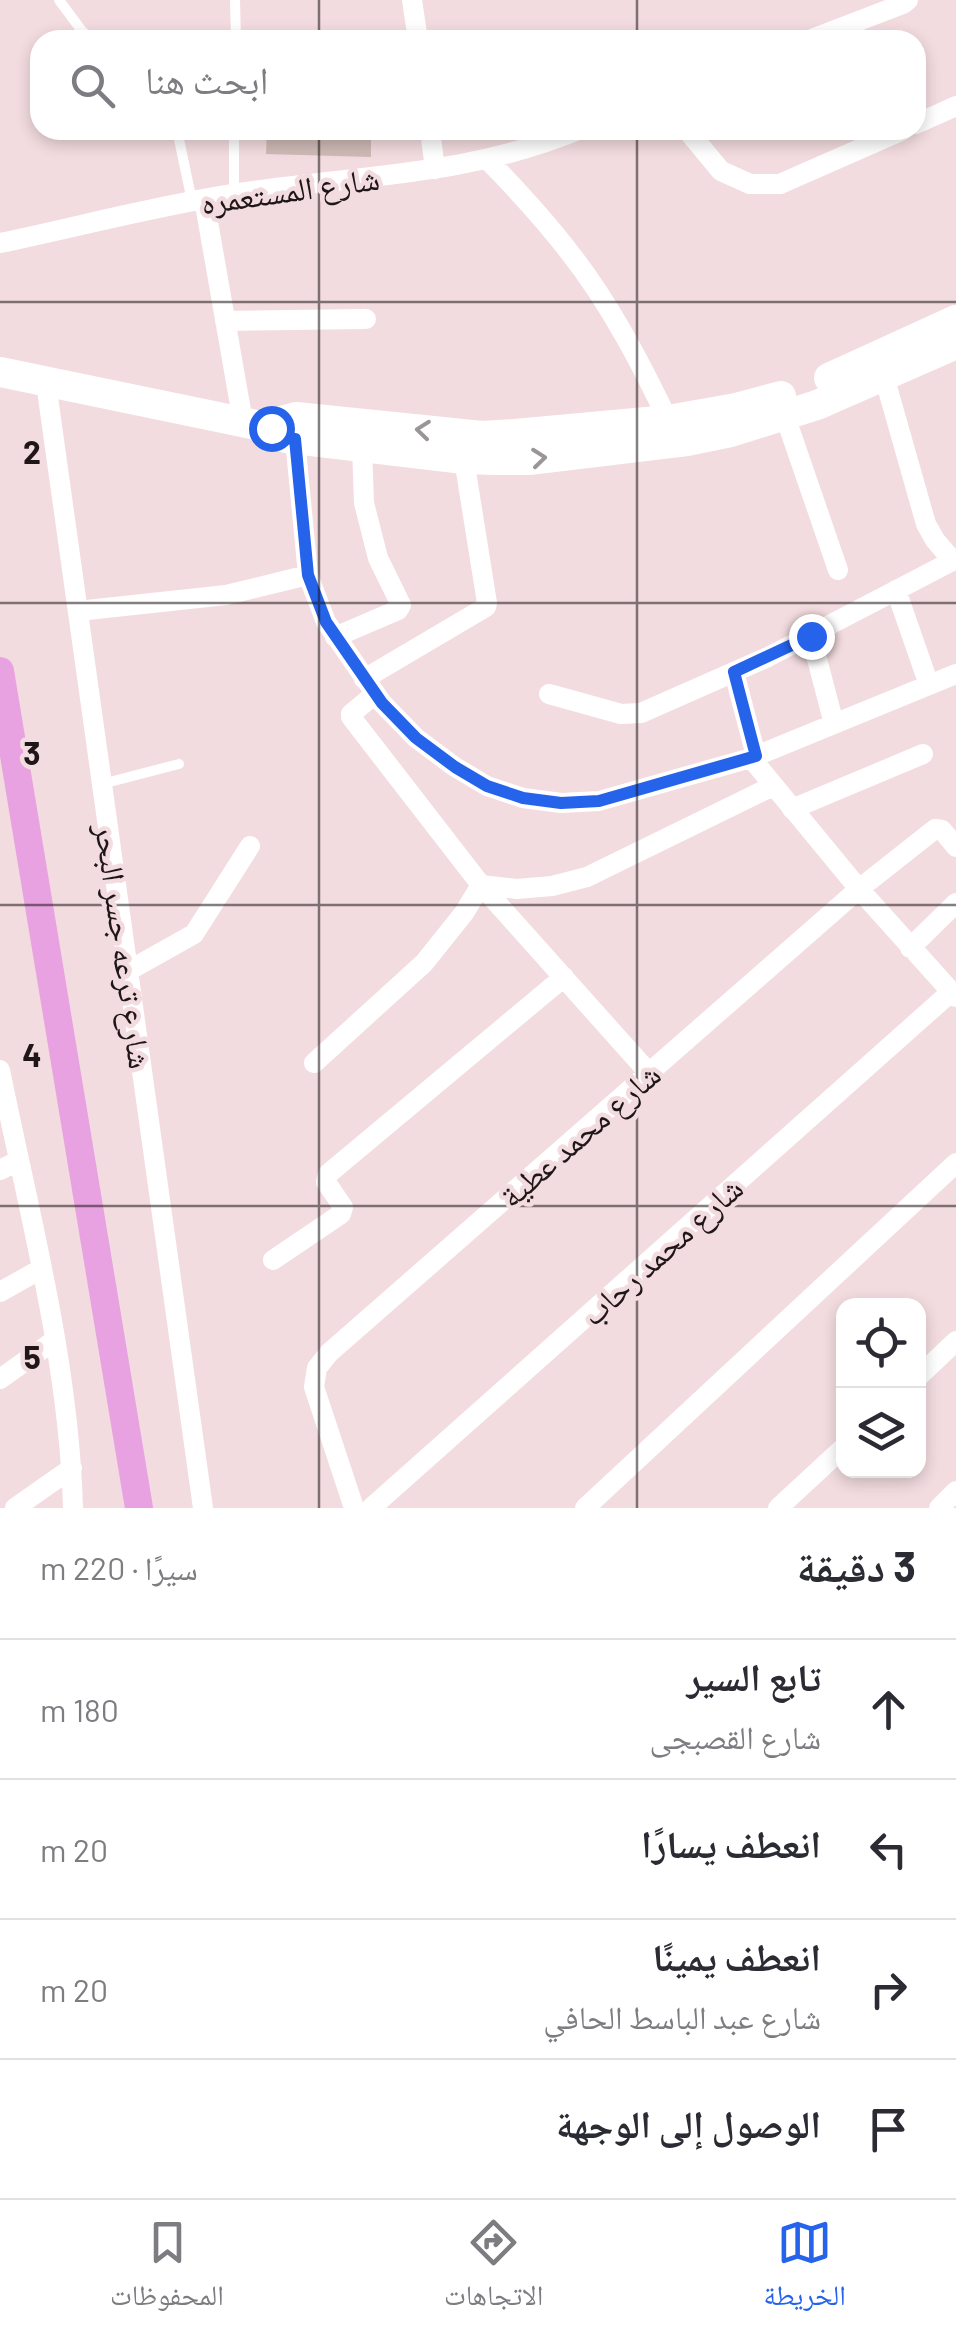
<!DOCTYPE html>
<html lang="ar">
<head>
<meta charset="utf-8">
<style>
	:root { --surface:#fff; --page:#f2f2f3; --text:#2b2b33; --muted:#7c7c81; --line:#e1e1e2; --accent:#2563eb }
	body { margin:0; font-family:Barlow,"Noto Naskh Arabic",sans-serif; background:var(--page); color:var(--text); direction:rtl }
	.controls { position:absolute; right:30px; bottom:30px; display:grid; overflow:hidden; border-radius:20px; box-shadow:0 5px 15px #0003 }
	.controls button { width:90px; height:90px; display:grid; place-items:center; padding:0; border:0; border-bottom:2px solid var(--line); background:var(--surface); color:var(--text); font:50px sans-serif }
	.stop { position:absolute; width:30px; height:30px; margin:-22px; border:8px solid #2563eb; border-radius:50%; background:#fff }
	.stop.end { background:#2563eb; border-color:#fff; box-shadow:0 2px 10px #0008 }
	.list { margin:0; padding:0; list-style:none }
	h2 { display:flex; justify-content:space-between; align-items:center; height:130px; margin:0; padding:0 40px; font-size:42px }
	h2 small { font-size:32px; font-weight:400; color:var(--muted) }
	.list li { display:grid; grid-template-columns:65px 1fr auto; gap:30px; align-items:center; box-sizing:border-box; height:140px; padding:0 40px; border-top:2px solid var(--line) }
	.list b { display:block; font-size:38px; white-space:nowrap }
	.list p { margin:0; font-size:32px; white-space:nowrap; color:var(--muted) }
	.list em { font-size:32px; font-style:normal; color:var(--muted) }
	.icon { flex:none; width:55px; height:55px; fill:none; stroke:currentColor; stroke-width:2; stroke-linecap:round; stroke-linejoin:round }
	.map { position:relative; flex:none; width:956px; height:1508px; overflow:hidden; direction:ltr }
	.search { position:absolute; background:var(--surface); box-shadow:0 5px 15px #0003; left:30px; right:30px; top:30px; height:110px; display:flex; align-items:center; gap:25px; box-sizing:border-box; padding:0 35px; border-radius:30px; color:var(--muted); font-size:38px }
	.sheet { height:690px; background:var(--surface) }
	nav { display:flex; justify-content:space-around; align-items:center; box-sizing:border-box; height:140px; border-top:2px solid var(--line); background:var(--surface); font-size:28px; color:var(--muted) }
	nav a { display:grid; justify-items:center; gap:5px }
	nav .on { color:var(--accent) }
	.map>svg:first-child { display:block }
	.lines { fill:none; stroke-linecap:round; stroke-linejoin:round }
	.canal { stroke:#e9a2e1; stroke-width:28 }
	.building { fill:#cfbab6 }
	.lane { stroke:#fff; stroke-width:10 }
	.street { stroke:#fff; stroke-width:20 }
	.secondary { stroke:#fff; stroke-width:30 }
	.oneway { stroke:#9a9697 }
	.route { stroke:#2563eb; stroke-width:12 }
	.grid { fill:none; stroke:#1e1617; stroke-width:2.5; stroke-opacity:0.55 }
	.labels { text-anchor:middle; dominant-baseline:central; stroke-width:9; stroke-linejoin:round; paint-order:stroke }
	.street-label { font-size:32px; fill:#1e1617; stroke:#f3dcdf }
	.grid-label { font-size:32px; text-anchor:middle; font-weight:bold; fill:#1e1617; stroke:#f3dcdf; stroke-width:9; stroke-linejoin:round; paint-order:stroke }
</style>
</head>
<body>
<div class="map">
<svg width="956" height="1508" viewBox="0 0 956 1508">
	<rect width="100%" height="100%" fill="#f3dcdf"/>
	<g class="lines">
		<!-- canal -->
		<path class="canal" d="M 0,671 L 139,1508"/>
	</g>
	<!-- building -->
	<path class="building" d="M 267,130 L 353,130 L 353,133 L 371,134 L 371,157 L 266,154 Z"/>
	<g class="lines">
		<!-- lane -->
		<path class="lane" d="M 59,0 L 82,31 L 92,40
			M 235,0 L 236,40
			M 177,130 L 192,201
			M 234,194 L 234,130
			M 102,784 L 179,764"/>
		<!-- street -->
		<path class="street" d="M 412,0 L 418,40
			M 809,40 L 903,4 L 908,0
			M 916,124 L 956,106
			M 430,130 L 435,169
			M 687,130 L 721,171 L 750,184 L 780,184 L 903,130
			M 488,160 C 517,190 545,220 570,253 C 610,304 640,362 668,420
			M 204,199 L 243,422
			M 0,243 C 77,227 155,206 233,194 C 352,175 465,177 578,130
			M 225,321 L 366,319
			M 884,376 L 926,524 L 935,540 L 953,561
			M 46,383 L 203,1508
			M 785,416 L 838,570
			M 295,439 L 308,575 L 326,622 L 382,703 L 416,738 L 455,767 L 487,786 L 523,798 L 561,803 L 599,801 L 751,758 L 956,674
			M 896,590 L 929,685
			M 78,611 L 226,595 L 308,575
			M 811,636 L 834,724
			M 335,637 L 398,610 L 401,605 L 378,558 L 364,503 L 362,446
			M 734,672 L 756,756
			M 364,679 L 486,607 L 487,603 L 464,459
			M 375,694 L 351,714 L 351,717 L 481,885 L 649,1073
			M 549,694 L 621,714 L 641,713 L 768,657 L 956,559
			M 751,758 L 859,889 L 956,997
			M 792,809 L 923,754
			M 910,948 L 956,903
			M 128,971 L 194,934 L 250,846
			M 314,1063 L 424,963 L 464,913 L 481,885 L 517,889 L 552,886 L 587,877 L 773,786
			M 0,1070 C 29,1214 69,1360 73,1508
			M 0,1170 L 18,1161
			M 273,1260 L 341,1214 L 343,1207 L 326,1182 L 328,1174 L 564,977
			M 0,1292 L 41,1269
			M 918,1377 L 956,1341
			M 0,1379 L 55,1340
			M 15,1508 L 72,1468
			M 354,1508 L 314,1387 L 317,1368 L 329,1353 L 859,889 L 935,829 L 942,830 L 956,847
			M 371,1508 L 951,992
			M 585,1508 L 956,1163
			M 778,1508 L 844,1447
			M 939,1508 L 956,1491"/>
		<!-- secondary -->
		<path class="secondary" d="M 0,372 L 271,428 L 286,438 L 464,459 L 494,460 L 529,460 L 687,441 L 731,432 L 817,405 L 956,344
			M 829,378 L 956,320
			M 271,428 L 281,421 L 296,417 L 482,436 L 515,434 L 668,420 L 736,408 L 781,396"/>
	</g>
	<!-- one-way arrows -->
	<defs><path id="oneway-chevron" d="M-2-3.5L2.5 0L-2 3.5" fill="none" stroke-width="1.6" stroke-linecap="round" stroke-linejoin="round" transform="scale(2.5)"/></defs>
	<g class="oneway">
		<use href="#oneway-chevron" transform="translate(423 430) rotate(-174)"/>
		<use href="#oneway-chevron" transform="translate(539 458) rotate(-6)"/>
	</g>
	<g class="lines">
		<!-- route -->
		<path class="route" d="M 271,428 L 286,438 L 295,439 L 308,575 L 326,622 L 382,703 L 416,738 L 455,767 L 487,786 L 523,798 L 561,803 L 599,801 L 756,756 L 734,672 L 811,636"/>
	</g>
	<!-- grid -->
	<path class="grid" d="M 319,0 L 319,40M 637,0 L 637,40M 319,130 L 319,1508M 637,130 L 637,1508M 0,302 L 956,302M 0,603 L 956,603M 0,905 L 956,905M 0,1206 L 956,1206"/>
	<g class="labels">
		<!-- street labels -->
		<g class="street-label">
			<text transform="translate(290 189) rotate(-8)">شارع المستعمره</text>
			<text transform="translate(125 946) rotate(82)">شارع ترعه جسر البحر</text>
			<text transform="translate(579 1134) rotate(-41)">شارع محمد عطية</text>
			<text transform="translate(661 1250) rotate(-42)">شارع محمد رحاب</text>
		</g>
	</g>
	<g class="grid-label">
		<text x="32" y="464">2</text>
		<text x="32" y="765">3</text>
		<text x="32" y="1067">4</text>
		<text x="32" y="1369">5</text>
	</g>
</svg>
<div class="controls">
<button><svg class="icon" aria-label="locate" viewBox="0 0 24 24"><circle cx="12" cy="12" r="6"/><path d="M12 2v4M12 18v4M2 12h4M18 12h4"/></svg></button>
<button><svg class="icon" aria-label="layers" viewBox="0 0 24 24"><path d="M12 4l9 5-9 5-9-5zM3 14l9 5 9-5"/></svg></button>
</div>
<div class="stop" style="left:271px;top:428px"></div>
<div class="stop end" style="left:811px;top:636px"></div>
<div class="search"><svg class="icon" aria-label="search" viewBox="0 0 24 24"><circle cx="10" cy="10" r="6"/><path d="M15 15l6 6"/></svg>ابحث هنا</div>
</div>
<section class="sheet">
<h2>3 دقيقة<small>سيرًا · 220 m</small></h2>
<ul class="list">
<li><svg class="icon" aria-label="ahead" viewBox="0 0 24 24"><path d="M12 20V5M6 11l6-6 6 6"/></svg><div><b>تابع السير</b><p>شارع القصبجى</p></div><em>180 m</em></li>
<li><svg class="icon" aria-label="left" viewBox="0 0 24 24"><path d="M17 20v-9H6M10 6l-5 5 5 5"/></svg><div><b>انعطف يسارًا</b></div><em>20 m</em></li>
<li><svg class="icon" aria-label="right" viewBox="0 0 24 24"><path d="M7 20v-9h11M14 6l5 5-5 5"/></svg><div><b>انعطف يمينًا</b><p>شارع عبد الباسط الحافي</p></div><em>20 m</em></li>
<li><svg class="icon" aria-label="arrive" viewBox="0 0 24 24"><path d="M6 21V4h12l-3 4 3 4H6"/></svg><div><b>الوصول إلى الوجهة</b></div></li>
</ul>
</section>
<nav>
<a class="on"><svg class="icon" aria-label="map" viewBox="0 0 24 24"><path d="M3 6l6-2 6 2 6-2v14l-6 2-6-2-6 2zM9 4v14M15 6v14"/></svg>الخريطة</a>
<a><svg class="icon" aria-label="directions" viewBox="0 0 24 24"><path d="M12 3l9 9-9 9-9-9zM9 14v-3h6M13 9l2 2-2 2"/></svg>الاتجاهات</a>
<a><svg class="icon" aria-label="saved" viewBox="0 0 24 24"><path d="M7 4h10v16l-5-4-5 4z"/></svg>المحفوظات</a>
</nav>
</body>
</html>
